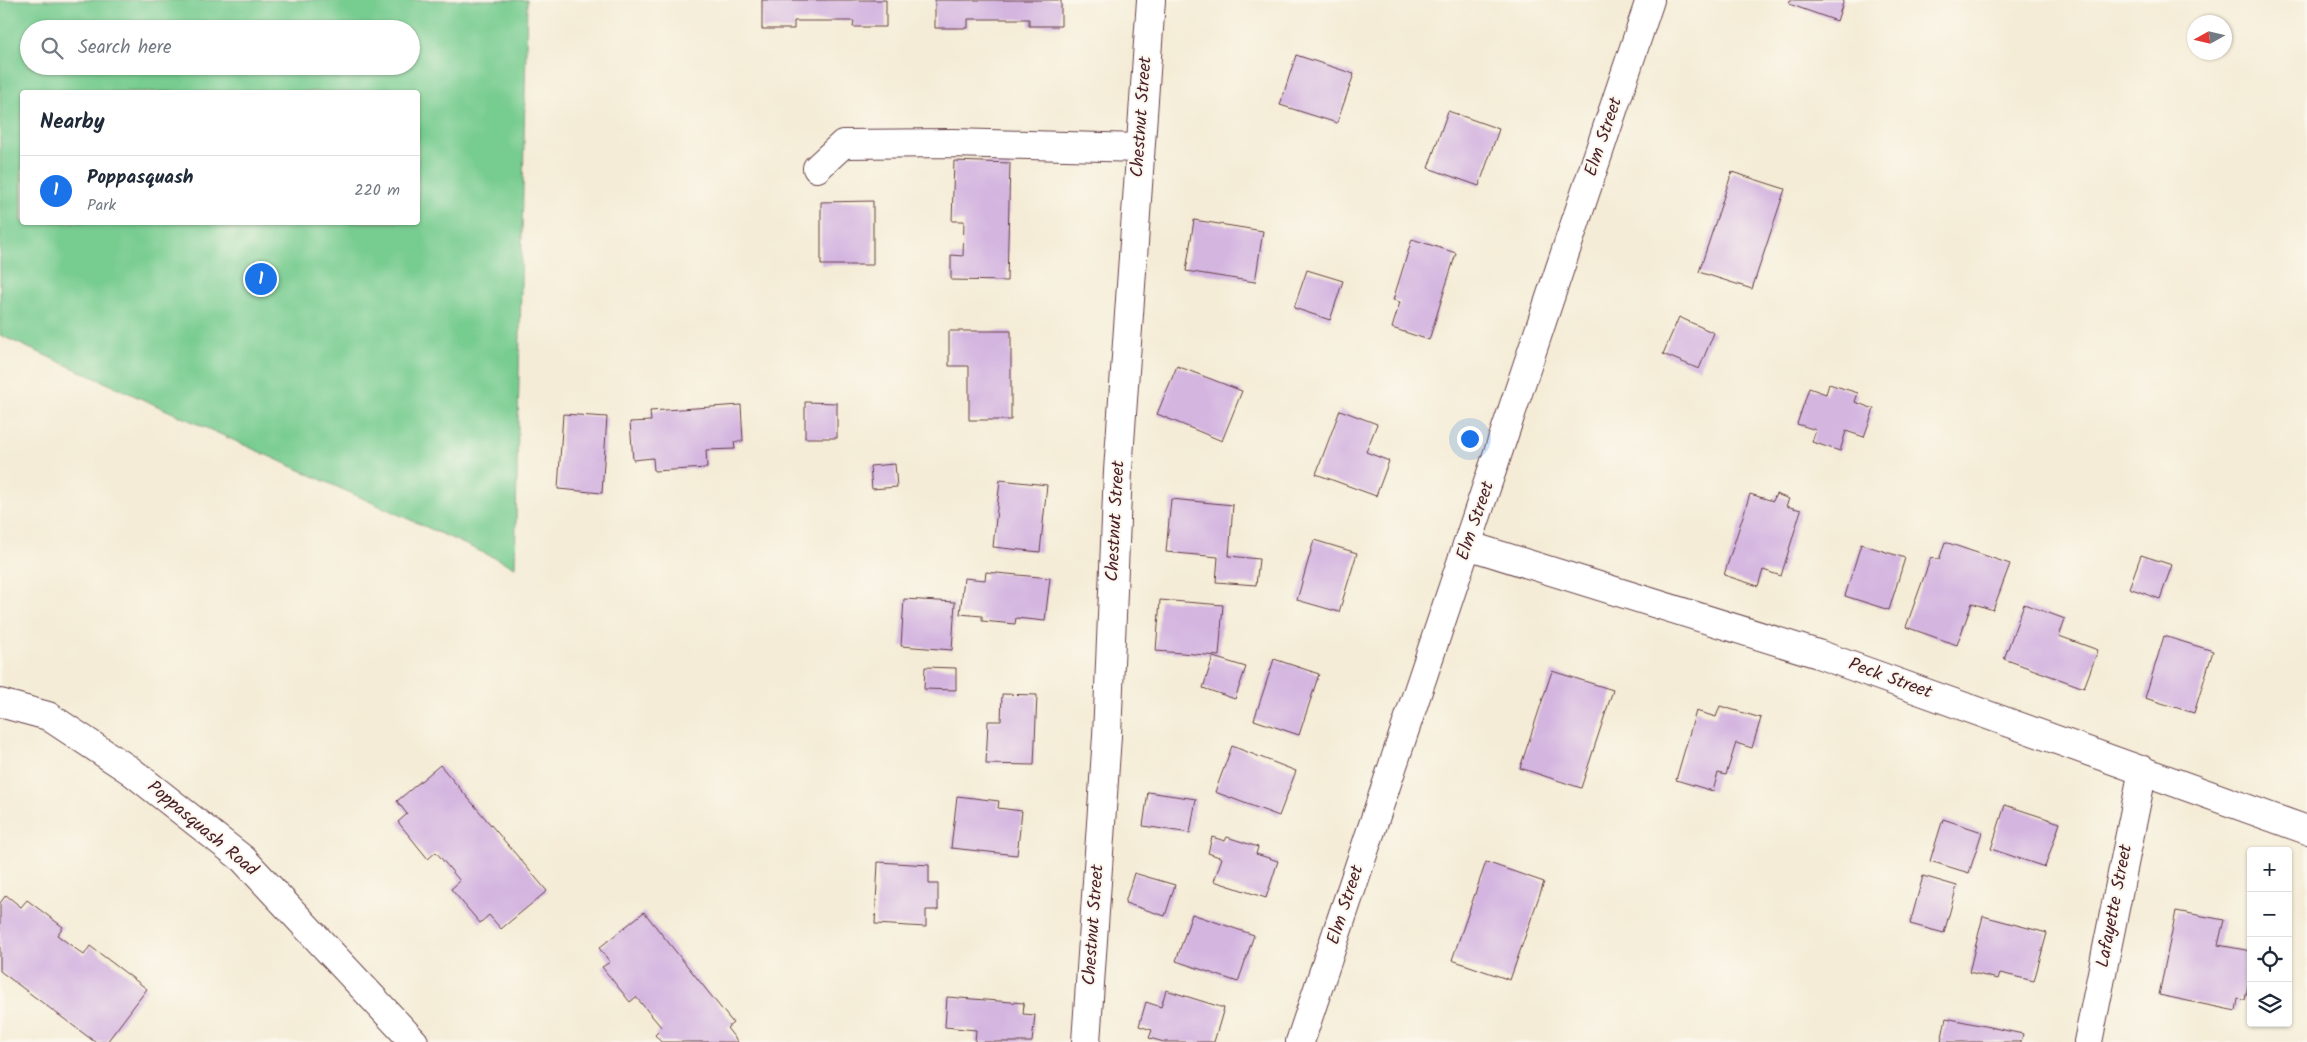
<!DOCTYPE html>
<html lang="en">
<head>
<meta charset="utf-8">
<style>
	:root { --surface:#fff; --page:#f6f6f7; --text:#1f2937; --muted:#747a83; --line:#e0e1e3; --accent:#1a73e8 }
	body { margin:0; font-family:Kalam,sans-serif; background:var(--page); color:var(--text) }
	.controls { position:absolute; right:15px; bottom:15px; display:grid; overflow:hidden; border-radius:5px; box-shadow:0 1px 4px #0004 }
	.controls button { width:45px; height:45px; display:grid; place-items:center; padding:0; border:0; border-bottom:1px solid var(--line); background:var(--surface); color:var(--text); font:25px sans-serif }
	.compass { position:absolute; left:2187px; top:15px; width:45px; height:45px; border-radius:50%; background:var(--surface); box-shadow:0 1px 4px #0004; rotate:262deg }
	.you { position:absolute; left:1469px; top:438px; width:18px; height:18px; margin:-12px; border:4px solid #fff; border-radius:50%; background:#1a73e8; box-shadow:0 0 0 8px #1a73e833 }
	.badge { display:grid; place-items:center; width:32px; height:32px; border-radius:50%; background:var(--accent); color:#fff; font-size:16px; font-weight:700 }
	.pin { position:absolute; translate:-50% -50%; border:2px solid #fff; box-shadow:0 1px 5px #0006 }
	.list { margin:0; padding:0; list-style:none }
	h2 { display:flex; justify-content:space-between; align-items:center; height:65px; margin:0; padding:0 20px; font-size:21px }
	h2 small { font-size:16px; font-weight:400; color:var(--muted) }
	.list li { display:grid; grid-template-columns:32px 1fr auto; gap:15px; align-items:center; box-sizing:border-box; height:70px; padding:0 20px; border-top:1px solid var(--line) }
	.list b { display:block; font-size:19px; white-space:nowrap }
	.list p { margin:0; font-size:16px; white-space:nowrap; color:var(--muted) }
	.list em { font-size:16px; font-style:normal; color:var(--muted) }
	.icon { flex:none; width:28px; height:28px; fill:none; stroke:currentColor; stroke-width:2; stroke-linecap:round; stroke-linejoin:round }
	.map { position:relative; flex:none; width:2307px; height:1042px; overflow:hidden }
	.search { position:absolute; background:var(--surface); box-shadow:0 1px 4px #0004; left:20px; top:20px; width:400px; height:55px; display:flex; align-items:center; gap:12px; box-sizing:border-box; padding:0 18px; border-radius:28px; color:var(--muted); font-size:19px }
	.panel { position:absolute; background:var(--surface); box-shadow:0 1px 4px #0004; left:20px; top:90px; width:400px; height:135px; border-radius:5px }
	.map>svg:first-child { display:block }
	.green { fill:#77cc90; stroke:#60765e; fill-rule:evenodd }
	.building { fill:#d4b5e0 }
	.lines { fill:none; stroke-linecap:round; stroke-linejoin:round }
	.minor-casing { stroke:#643e45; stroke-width:30 }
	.major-casing { stroke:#643e45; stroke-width:30 }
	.minor { stroke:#fff; stroke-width:28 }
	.major { stroke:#fff; stroke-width:28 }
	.labels { text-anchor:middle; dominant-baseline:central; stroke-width:4; stroke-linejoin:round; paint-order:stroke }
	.street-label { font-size:18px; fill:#4a1f2b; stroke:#fbf7ec }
</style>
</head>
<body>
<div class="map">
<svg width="2307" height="1042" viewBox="0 0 2307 1042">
	<rect width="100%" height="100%" fill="#fbf7ec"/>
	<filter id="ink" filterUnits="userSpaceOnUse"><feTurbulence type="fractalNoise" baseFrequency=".02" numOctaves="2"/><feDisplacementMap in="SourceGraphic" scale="10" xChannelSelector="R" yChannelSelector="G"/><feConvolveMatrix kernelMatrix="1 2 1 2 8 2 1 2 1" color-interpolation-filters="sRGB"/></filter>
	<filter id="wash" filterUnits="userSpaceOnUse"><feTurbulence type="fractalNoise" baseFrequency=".0096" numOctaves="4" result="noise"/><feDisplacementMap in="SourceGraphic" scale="20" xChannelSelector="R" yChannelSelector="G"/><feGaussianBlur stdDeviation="1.12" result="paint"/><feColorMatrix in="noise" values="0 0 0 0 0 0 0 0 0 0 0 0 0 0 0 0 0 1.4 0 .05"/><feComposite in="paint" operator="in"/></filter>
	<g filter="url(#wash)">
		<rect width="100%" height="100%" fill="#f4ecd6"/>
		<!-- green -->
		<path class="green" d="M 0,0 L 527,0 L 515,567 L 0,335 ZM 29,29 L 411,29 L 411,66 L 29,66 ZM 22,92 L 418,92 L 418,222 L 22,222 Z"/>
		<g id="blocks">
			<!-- building -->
			<path class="building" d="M 762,0 L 886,0 L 886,27 L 853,27 L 854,21 L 794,21 L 794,29 L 762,29 Z
				M 935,0 L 1061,0 L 1061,26 L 1029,26 L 1029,19 L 968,19 L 968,28 L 935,28 Z
				M 1790,0 L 1844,0 L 1837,21 L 1789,4 Z
				M 1296,55 L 1354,74 L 1337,123 L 1280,105 Z
				M 1448,111 L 1499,129 L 1479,186 L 1428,168 Z
				M 954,161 L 1010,163 L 1007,281 L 951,280 L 951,255 L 963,256 L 964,221 L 952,221 Z
				M 1732,172 L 1785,189 L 1752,289 L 1699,272 Z
				M 873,201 L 873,265 L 821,265 L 821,202 Z
				M 1194,220 L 1263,231 L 1255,282 L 1186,271 Z
				M 1412,239 L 1456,253 L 1429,340 L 1392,328 L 1400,302 L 1393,300 Z
				M 1307,270 L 1343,281 L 1330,320 L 1294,308 Z
				M 1679,317 L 1714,333 L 1699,369 L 1663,354 Z
				M 949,331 L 1011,331 L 1011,420 L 969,420 L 969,366 L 949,366 Z
				M 1177,366 L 1242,391 L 1222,441 L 1157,414 Z
				M 1829,384 L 1858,393 L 1855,402 L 1874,409 L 1864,437 L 1846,431 L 1840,451 L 1812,442 L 1816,430 L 1797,424 L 1809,388 L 1826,394 Z
				M 805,402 L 837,403 L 837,438 L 805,438 Z
				M 741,405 L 743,441 L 734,442 L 735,449 L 706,450 L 707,468 L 654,471 L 653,458 L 633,460 L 630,422 L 651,421 L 650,411 Z
				M 1340,410 L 1377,424 L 1366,452 L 1389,461 L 1376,496 L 1316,474 Z
				M 563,414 L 607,417 L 602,493 L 558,489 Z
				M 895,464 L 897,487 L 872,489 L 870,466 Z
				M 1000,480 L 1047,485 L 1040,552 L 993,547 Z
				M 1750,494 L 1773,501 L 1776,494 L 1789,499 L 1786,506 L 1801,510 L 1781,576 L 1763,570 L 1758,586 L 1724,575 Z
				M 1171,499 L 1233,505 L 1229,556 L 1259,559 L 1256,585 L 1216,582 L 1218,557 L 1166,552 Z
				M 1314,540 L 1357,553 L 1339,612 L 1297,600 Z
				M 1945,542 L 2010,564 L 1993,610 L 1972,603 L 1957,645 L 1906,627 L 1931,557 L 1939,560 Z
				M 1861,544 L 1905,558 L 1889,610 L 1845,596 Z
				M 2141,555 L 2172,565 L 2160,599 L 2129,588 Z
				M 986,572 L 1050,578 L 1045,621 L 1016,618 L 1015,624 L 982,621 L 982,616 L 960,614 L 964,578 L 985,580 Z
				M 904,599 L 955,602 L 952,650 L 901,646 Z
				M 1160,600 L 1223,605 L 1219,656 L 1156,651 Z
				M 2024,604 L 2065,619 L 2059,636 L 2098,650 L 2084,688 L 2004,659 Z
				M 2164,636 L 2213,651 L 2194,713 L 2145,698 Z
				M 1213,657 L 1246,667 L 1235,699 L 1203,688 Z
				M 1274,659 L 1319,674 L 1299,735 L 1254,720 Z
				M 925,667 L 956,668 L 956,690 L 924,689 Z
				M 1552,671 L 1613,690 L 1581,788 L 1520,768 Z
				M 1002,694 L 1037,695 L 1034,765 L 986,764 L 988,721 L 1001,721 Z
				M 1720,706 L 1761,718 L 1752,748 L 1736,743 L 1726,775 L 1718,773 L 1713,791 L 1676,780 L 1696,711 L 1716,717 Z
				M 1232,746 L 1296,771 L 1279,816 L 1215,792 Z
				M 440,765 L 547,891 L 501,929 L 489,915 L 480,923 L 451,889 L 460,881 L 436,852 L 428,859 L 398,822 L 407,814 L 397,801 Z
				M 1148,792 L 1196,799 L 1190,833 L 1143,826 Z
				M 957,796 L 999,801 L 998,808 L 1022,811 L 1017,855 L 951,848 Z
				M 2005,805 L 2060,823 L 2045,867 L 1991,849 Z
				M 1943,819 L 1982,832 L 1969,873 L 1930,861 Z
				M 1212,837 L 1225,841 L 1227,837 L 1258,847 L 1256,854 L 1278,861 L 1266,898 L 1214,881 L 1222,858 L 1208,853 Z
				M 878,862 L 929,865 L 929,884 L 938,884 L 938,910 L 926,910 L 926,927 L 875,924 Z
				M 1486,862 L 1544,882 L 1510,980 L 1452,960 Z
				M 1134,873 L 1175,885 L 1165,916 L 1125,903 Z
				M 1923,876 L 1957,886 L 1944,933 L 1910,924 Z
				M 6,895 L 21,907 L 27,900 L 63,927 L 57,935 L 84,955 L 90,946 L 147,989 L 107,1042 L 95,1042 L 0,971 L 0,903 Z
				M 2176,911 L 2224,920 L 2218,945 L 2251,951 L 2251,971 L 2245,1000 L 2238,999 L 2236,1011 L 2159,995 Z
				M 644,912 L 733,1023 L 727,1028 L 738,1042 L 661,1042 L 655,1035 L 662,1028 L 636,997 L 630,1002 L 602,967 L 610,962 L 599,948 Z
				M 1192,914 L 1254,935 L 1238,982 L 1176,961 Z
				M 1983,916 L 2047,933 L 2034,981 L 2000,973 L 1998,979 L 1969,972 Z
				M 1166,990 L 1224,1008 L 1214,1042 L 1164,1042 L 1149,1038 L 1152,1030 L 1139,1026 L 1146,1002 L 1161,1007 Z
				M 947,997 L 1024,1003 L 1023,1014 L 1035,1015 L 1032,1042 L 975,1042 L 976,1030 L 945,1027 Z
				M 1946,1018 L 2023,1034 L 2021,1042 L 1941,1042 Z"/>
		</g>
	</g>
	<g filter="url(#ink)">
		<use href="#blocks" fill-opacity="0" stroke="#643e45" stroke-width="1"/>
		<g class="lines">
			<defs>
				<path id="minor" d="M 817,168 L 843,144 L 953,143 L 1140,148
					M 1467,545 L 1818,654 L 2307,830
					M 0,703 L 48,716 L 131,771 L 243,859 L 414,1042
					M 1086,1042 L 1107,736 L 1118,471 L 1151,0
					M 2088,1042 L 2143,770"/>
				<path id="major" d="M 1300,1042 L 1650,0"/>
			</defs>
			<!-- minor casing -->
			<use href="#minor" class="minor-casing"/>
			<!-- major casing -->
			<use href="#major" class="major-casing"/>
			<!-- minor -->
			<use href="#minor" class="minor"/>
			<!-- major -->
			<use href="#major" class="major"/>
		</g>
	</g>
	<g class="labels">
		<!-- street labels -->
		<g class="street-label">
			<text transform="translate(1142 117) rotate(-86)">Chestnut Street</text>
			<text transform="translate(1604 137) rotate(-71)">Elm Street</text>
			<text transform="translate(1116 521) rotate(-87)">Chestnut Street</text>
			<text transform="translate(1476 521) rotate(-71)">Elm Street</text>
			<text transform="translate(1890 679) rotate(20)">Peck Street</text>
			<text transform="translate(202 829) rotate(40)">Poppasquash Road</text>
			<text transform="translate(1346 905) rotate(-72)">Elm Street</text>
			<text transform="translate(2115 906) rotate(-79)">Lafayette Street</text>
			<text transform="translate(1094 925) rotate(-86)">Chestnut Street</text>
		</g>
	</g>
</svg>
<div class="controls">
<button>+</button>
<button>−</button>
<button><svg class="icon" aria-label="locate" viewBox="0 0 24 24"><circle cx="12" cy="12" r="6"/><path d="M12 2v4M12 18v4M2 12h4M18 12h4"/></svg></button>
<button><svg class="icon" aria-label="layers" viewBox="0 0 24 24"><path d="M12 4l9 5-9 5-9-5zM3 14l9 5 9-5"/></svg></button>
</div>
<svg class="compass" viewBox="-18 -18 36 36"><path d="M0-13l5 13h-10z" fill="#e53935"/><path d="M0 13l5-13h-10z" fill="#747a83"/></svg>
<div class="you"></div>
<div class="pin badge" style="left:261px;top:279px">1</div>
<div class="search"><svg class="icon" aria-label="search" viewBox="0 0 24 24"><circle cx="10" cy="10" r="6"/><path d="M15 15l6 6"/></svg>Search here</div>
<section class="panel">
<h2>Nearby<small></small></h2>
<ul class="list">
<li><span class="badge">1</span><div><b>Poppasquash</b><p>Park</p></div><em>220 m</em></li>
</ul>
</section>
</div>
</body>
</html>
